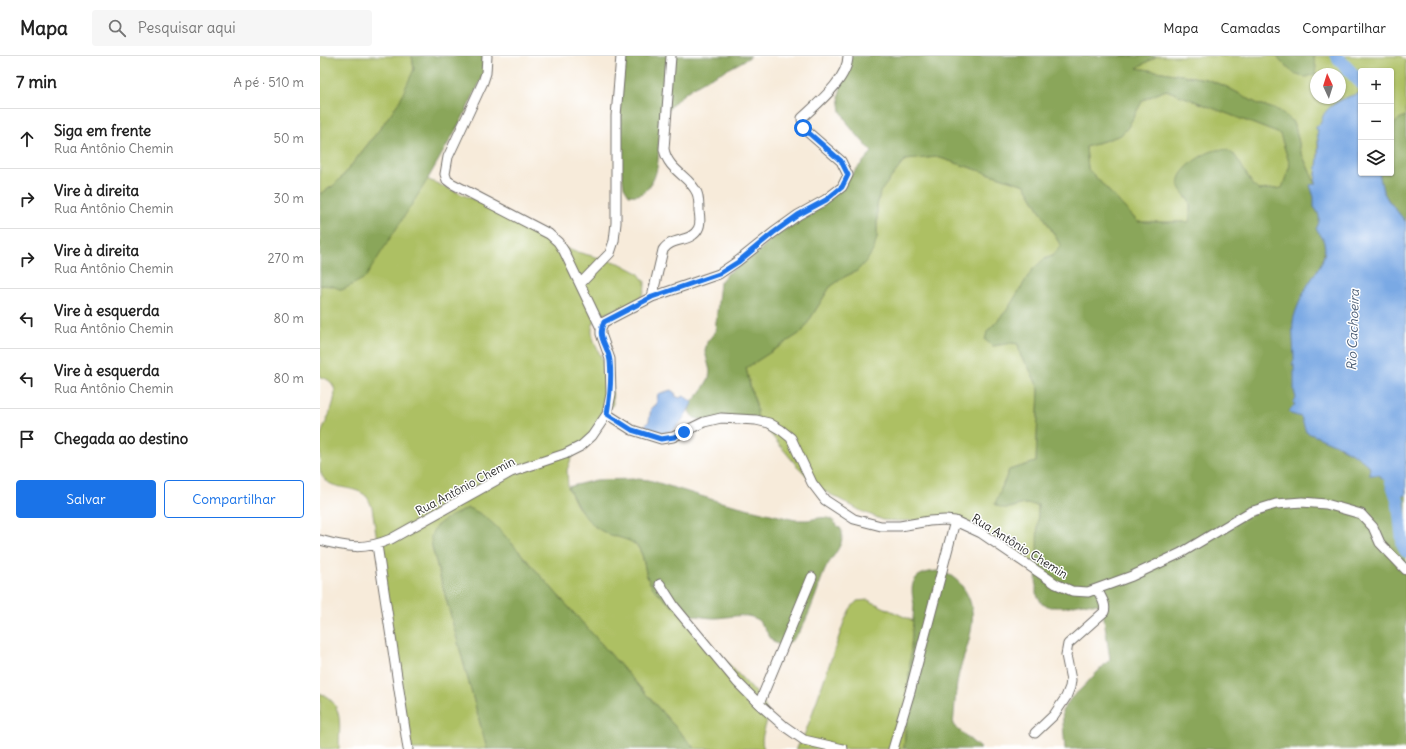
<!DOCTYPE html>
<html lang="pt">
<head>
<meta charset="utf-8">
<style>
	:root { --surface:#fff; --page:#f6f6f6; --text:#222; --muted:#767676; --line:#e0e0e0; --accent:#1a73e8 }
	body { margin:0; font-family:Delius,sans-serif; background:var(--page); color:var(--text) }
	.controls { position:absolute; right:12px; top:12px; display:grid; overflow:hidden; border-radius:4px; box-shadow:0 1px 3px #0004 }
	.controls button { width:36px; height:36px; display:grid; place-items:center; padding:0; border:0; border-bottom:1px solid var(--line); background:var(--surface); color:var(--text); font:20px sans-serif }
	.compass { position:absolute; left:990px; top:12px; width:36px; height:36px; border-radius:50%; background:var(--surface); box-shadow:0 1px 3px #0004; rotate:356deg }
	.stop { position:absolute; width:12px; height:12px; margin:-9px; border:3px solid #1a73e8; border-radius:50%; background:#fff }
	.stop.end { background:#1a73e8; border-color:#fff; box-shadow:0 1px 4px #0008 }
	.list { margin:0; padding:0; list-style:none }
	h2 { display:flex; justify-content:space-between; align-items:center; height:52px; margin:0; padding:0 16px; font-size:17px }
	h2 small { font-size:13px; font-weight:400; color:var(--muted) }
	.list li { display:grid; grid-template-columns:26px 1fr auto; gap:12px; align-items:center; box-sizing:border-box; height:60px; padding:0 16px; border-top:1px solid var(--line) }
	.list b { display:block; font-size:15px; white-space:nowrap }
	.list p { margin:0; font-size:13px; white-space:nowrap; color:var(--muted) }
	.list em { font-size:13px; font-style:normal; color:var(--muted) }
	.actions { display:flex; gap:8px; padding:12px 16px }
	.actions a { flex:1; padding:9px 0; border:1px solid var(--accent); border-radius:4px; text-align:center; font-size:14px; color:var(--accent) }
	.actions .main { background:var(--accent); color:#fff }
	.icon { flex:none; width:22px; height:22px; fill:none; stroke:currentColor; stroke-width:2; stroke-linecap:round; stroke-linejoin:round }
	.map { position:relative; flex:none; width:1086px; height:693px; overflow:hidden }
	header { display:flex; align-items:center; gap:24px; box-sizing:border-box; height:56px; padding:0 20px; background:var(--surface); border-bottom:1px solid var(--line) }
	header strong { font-size:19px }
	nav { display:flex; gap:22px; margin-inline-start:auto; font-size:14px }
	.search { width:280px; height:36px; background:var(--page); display:flex; align-items:center; gap:10px; box-sizing:border-box; padding:0 14px; border-radius:4px; color:var(--muted); font-size:15px }
	main { display:flex }
	aside { flex:1; background:var(--surface) }
	.map>svg:first-child { display:block }
	.green { fill:#adc064; stroke:#6c7648; fill-rule:evenodd }
	.forest { fill:#8aa65a; stroke:#5a6842; fill-rule:evenodd }
	.water { fill:#7aa9e4; stroke:#526a88 }
	.lines { fill:none; stroke-linecap:round; stroke-linejoin:round }
	.river { stroke:#7aa9e4; stroke-width:13 }
	.minor-casing { stroke:#726e68; stroke-width:11 }
	.minor { stroke:#fff; stroke-width:9 }
	.route { stroke:#1a73e8; stroke-width:5 }
	.labels { text-anchor:middle; dominant-baseline:central; stroke-width:3; stroke-linejoin:round; paint-order:stroke }
	.street-label { font-size:12px; fill:#2b2b2b; stroke:#fff }
	.water-label { font-size:13px; font-style:italic; fill:#4b5d75; stroke:#fff }
</style>
</head>
<body>
<header>
<strong>Mapa</strong>
<div class="search"><svg class="icon" aria-label="search" viewBox="0 0 24 24"><circle cx="10" cy="10" r="6"/><path d="M15 15l6 6"/></svg>Pesquisar aqui</div>
<nav><a>Mapa</a><a>Camadas</a><a>Compartilhar</a></nav>
</header>
<main>
<aside>
<h2>7 min<small>A pé · 510 m</small></h2>
<ul class="list">
<li><svg class="icon" aria-label="ahead" viewBox="0 0 24 24"><path d="M12 20V5M6 11l6-6 6 6"/></svg><div><b>Siga em frente</b><p>Rua Antônio Chemin</p></div><em>50 m</em></li>
<li><svg class="icon" aria-label="right" viewBox="0 0 24 24"><path d="M7 20v-9h11M14 6l5 5-5 5"/></svg><div><b>Vire à direita</b><p>Rua Antônio Chemin</p></div><em>30 m</em></li>
<li><svg class="icon" aria-label="right" viewBox="0 0 24 24"><path d="M7 20v-9h11M14 6l5 5-5 5"/></svg><div><b>Vire à direita</b><p>Rua Antônio Chemin</p></div><em>270 m</em></li>
<li><svg class="icon" aria-label="left" viewBox="0 0 24 24"><path d="M17 20v-9H6M10 6l-5 5 5 5"/></svg><div><b>Vire à esquerda</b><p>Rua Antônio Chemin</p></div><em>80 m</em></li>
<li><svg class="icon" aria-label="left" viewBox="0 0 24 24"><path d="M17 20v-9H6M10 6l-5 5 5 5"/></svg><div><b>Vire à esquerda</b><p>Rua Antônio Chemin</p></div><em>80 m</em></li>
<li><svg class="icon" aria-label="arrive" viewBox="0 0 24 24"><path d="M6 21V4h12l-3 4 3 4H6"/></svg><div><b>Chegada ao destino</b></div></li>
</ul>
<div class="actions"><a class="main">Salvar</a><a>Compartilhar</a></div>
</aside>
<div class="map">
<svg width="1086" height="693" viewBox="0 0 1086 693">
	<rect width="100%" height="100%" fill="#fff"/>
	<filter id="ink" filterUnits="userSpaceOnUse"><feTurbulence type="fractalNoise" baseFrequency=".025" numOctaves="2"/><feDisplacementMap in="SourceGraphic" scale="8" xChannelSelector="R" yChannelSelector="G"/><feConvolveMatrix kernelMatrix="1 2 1 2 8 2 1 2 1" color-interpolation-filters="sRGB"/></filter>
	<filter id="wash" filterUnits="userSpaceOnUse"><feTurbulence type="fractalNoise" baseFrequency=".012" numOctaves="4" result="noise"/><feDisplacementMap in="SourceGraphic" scale="16" xChannelSelector="R" yChannelSelector="G"/><feGaussianBlur stdDeviation="0.9" result="paint"/><feColorMatrix in="noise" values="0 0 0 0 0 0 0 0 0 0 0 0 0 0 0 0 0 1.4 0 .05"/><feComposite in="paint" operator="in"/></filter>
	<g filter="url(#wash)">
		<rect width="100%" height="100%" fill="#f7ebda"/>
		<!-- green -->
		<path class="green" d="M 0,0 L 92,0 L 94,15 L 84,39 L 59,74 L 22,121 L 13,130 L 0,138 Z
			M 837,0 L 957,0 C 967,11 971,17 986,21 L 996,11 L 993,0 L 1081,0 L 1086,5 L 1086,60 L 1079,63 L 1071,72 L 1071,15 L 1041,15 L 1041,37 L 998,83 L 998,102 L 995,127 L 981,96 L 976,74 L 972,65 L 960,55 L 936,47 L 907,31 L 886,23 L 816,12 ZM 996,18 L 1020,18 L 1020,42 L 996,42 Z
			M 846,34 L 960,78 L 970,109 L 962,133 L 938,134 L 931,127 L 914,98 L 865,141 L 870,145 L 870,166 L 818,166 L 768,113 L 766,91 L 801,79 L 808,71 L 823,44 Z
			M 617,101 L 705,129 L 741,190 L 732,200 L 723,204 L 700,234 L 687,254 L 667,276 L 673,290 L 692,287 L 698,288 L 701,301 L 708,310 L 719,333 L 716,406 L 689,414 L 675,448 L 691,452 L 704,448 L 718,449 L 718,514 L 669,482 L 623,464 L 578,465 L 563,464 L 541,455 L 499,432 L 477,410 L 437,362 L 436,347 L 432,337 L 426,312 L 482,276 L 510,231 L 524,221 L 537,215 L 557,182 L 557,150 L 560,136 L 585,104 Z
			M 102,121 L 192,160 L 235,188 L 253,195 L 299,207 L 318,217 L 325,226 C 325,229 325,232 324,235 C 319,255 275,251 272,272 C 270,284 285,306 289,318 C 292,327 292,339 293,348 L 251,403 L 247,414 L 248,431 L 257,450 L 275,471 L 286,477 L 311,485 L 318,491 L 322,499 L 327,521 L 434,635 C 438,641 446,648 447,656 C 449,670 438,680 444,693 L 375,693 L 187,482 L 148,452 L 123,465 L 116,470 L 112,491 L 167,693 L 89,693 L 52,451 C 50,447 49,443 46,440 C 32,427 4,437 0,413 C 0,406 0,386 1,379 C 6,361 30,327 0,321 L 0,229 L 17,230 Z
			M 548,544 L 593,565 L 584,693 L 476,693 L 483,682 L 490,664 L 524,566 L 530,553 L 537,545 Z
			M 0,637 C 25,648 19,670 19,693 L 0,693 Z"/>
		<!-- forest -->
		<path class="forest" d="M 92,0 L 169,0 L 170,6 L 142,63 L 106,126 L 45,222 L 22,234 L 12,230 L 0,229 L 0,138 L 13,130 L 22,121 L 59,74 L 79,46 L 94,13 Z
			M 300,0 L 431,0 C 402,20 360,28 343,63 C 334,83 344,106 331,128 C 324,138 321,140 309,139 L 304,131 L 301,110 Z
			M 523,0 L 837,0 L 817,12 L 886,23 L 907,31 L 936,47 L 960,55 L 972,65 L 976,74 L 981,96 L 995,127 L 996,146 L 1004,177 L 1005,190 L 1004,198 L 1000,211 L 985,234 L 1019,391 L 1032,396 L 1041,402 L 1050,410 L 1086,434 L 1086,693 L 745,693 L 742,655 L 751,642 L 760,634 L 790,603 L 782,549 L 763,547 L 745,551 L 730,551 L 722,548 L 716,537 L 718,449 C 714,449 709,448 705,448 C 692,449 688,457 675,448 L 689,414 L 716,406 L 719,333 L 708,310 L 701,301 L 698,288 L 692,287 L 673,290 L 665,284 L 667,276 L 687,254 L 712,214 L 723,204 L 732,200 L 741,190 L 705,129 L 617,101 L 585,104 L 560,136 L 557,150 L 557,182 L 554,193 L 548,203 L 537,215 L 524,221 L 510,231 L 482,276 L 426,312 C 428,320 429,329 432,337 C 435,346 438,352 437,362 C 420,363 393,367 378,363 C 373,362 371,359 369,355 L 372,346 L 381,336 L 389,322 L 390,315 L 385,295 L 387,286 L 395,276 L 400,226 L 407,218 L 437,197 L 452,182 L 464,174 L 486,162 L 504,149 L 552,96 L 530,71 L 521,55 L 519,40 L 523,21 ZM 846,34 L 960,78 L 970,109 L 962,132 L 938,134 C 917,113 919,78 880,101 C 873,105 861,115 859,123 C 857,135 864,136 869,145 C 872,149 870,160 869,166 L 818,166 L 768,113 L 766,91 L 801,79 L 808,71 L 823,44 Z
			M 957,0 L 993,0 L 996,11 L 995,18 C 992,19 988,21 986,21 C 973,21 964,8 957,0 Z
			M 1086,60 L 1086,166 C 1074,151 1059,137 1059,117 L 1071,117 L 1071,72 L 1079,63 Z
			M 317,423 L 329,424 L 397,445 L 475,464 C 479,464 483,464 487,464 C 499,463 508,457 517,469 C 518,470 520,472 521,473 C 527,488 510,502 505,514 C 497,532 485,581 466,588 C 450,594 447,569 436,563 C 424,556 408,562 395,562 C 385,562 368,559 359,555 C 355,553 337,537 334,533 C 331,530 328,524 327,520 C 324,511 324,499 318,491 C 311,483 298,482 288,478 C 267,470 257,449 248,431 L 276,424 Z
			M 148,452 C 165,458 175,469 187,482 L 375,693 L 167,693 L 112,491 C 112,488 111,485 111,482 C 112,466 135,459 148,452 Z
			M 617,515 C 628,517 635,521 642,530 C 663,558 647,588 639,617 C 635,634 635,652 633,669 L 661,693 L 584,693 L 594,548 C 589,526 593,517 617,515 Z"/>
		<!-- water -->
		<path class="water" d="M 1041,37 L 1041,117 L 1059,117 L 1063,135 L 1068,144 L 1086,166 L 1086,290 L 1085,294 L 1086,296 L 1086,439 L 1081,440 C 1078,434 1074,431 1067,433 L 1066,425 L 1058,419 L 1049,419 L 1050,411 C 1032,393 1008,386 986,376 L 981,361 L 971,358 L 969,356 L 975,348 L 973,347 L 976,342 L 974,335 L 974,309 L 972,309 L 974,304 C 974,293 971,269 974,261 C 976,253 980,245 983,238 C 993,216 1018,197 996,173 C 1001,164 1000,158 994,151 L 994,141 L 990,129 L 995,128 C 996,113 1001,94 997,78 L 998,74 L 996,73 L 996,71 C 1002,68 1001,64 1004,58 C 1011,47 1028,40 1041,37 Z
			M 351,334 L 356,338 L 355,340 L 360,342 L 364,340 L 372,346 L 371,349 C 363,363 356,379 338,377 C 333,376 327,375 324,371 L 329,365 L 331,352 L 336,349 L 338,338 Z"/>
		<g class="lines">
			<!-- river -->
			<path class="river" d="M 1016,0 L 1041,27
				M 1068,416 L 1078,445 L 1083,489 L 1086,495"/>
		</g>
	</g>
	<g filter="url(#ink)">
		<g class="lines">
			<defs>
				<path id="minor" d="M 167,0 L 166,17 L 163,26 L 128,101 L 125,118 L 127,124 L 131,127 L 229,178 L 238,186 L 244,195 L 281,272
					M 260,228 L 290,197 L 294,185 L 296,167 L 296,60 L 301,0
					M 332,241 L 343,194 C 351,181 371,187 378,173 C 381,168 380,161 379,155 C 379,149 379,142 377,137 C 370,120 348,115 344,93 L 351,0
					M 287,358 L 312,374 L 341,383 L 353,381 L 384,366 L 401,362 L 436,364 L 449,367 L 461,374 L 471,382 L 492,427 L 505,444 L 534,463 L 561,470 L 580,470 L 609,465 L 625,464 L 635,465 L 661,477 L 736,528 L 752,535 L 768,536 L 812,520 L 861,497 L 930,456 L 956,448 L 982,446 L 1006,448 L 1041,458 L 1053,471 L 1060,487 L 1086,514
					M 0,484 C 28,492 45,494 71,483 L 191,416 L 245,398 L 261,390 L 272,380 L 287,358 L 291,338 L 290,303 L 281,278 L 281,272 L 284,266 L 332,241 L 399,218 L 418,205 L 453,177 L 478,159 L 505,144 L 522,131 L 528,119 L 521,105 L 483,72 L 482,62 C 498,47 528,23 528,0
					M 57,489 L 88,693
					M 340,528 L 354,550 L 417,626 L 439,648 L 464,670 L 484,684 L 523,693
					M 439,648 L 492,521
					M 715,677 L 734,659 L 746,641 L 750,631 L 751,624 L 746,599 L 748,588 L 784,556 C 787,548 780,540 777,533
					M 573,693 L 590,636 L 635,465"/>
			</defs>
			<!-- minor casing -->
			<use href="#minor" class="minor-casing"/>
			<!-- minor -->
			<use href="#minor" class="minor"/>
		</g>
	</g>
	<g class="lines" filter="url(#ink)">
		<!-- route -->
		<path class="route" d="M 364,376 L 354,381 L 341,383 L 312,374 L 287,358 C 290,340 292,323 290,305 C 288,289 276,281 284,266 L 332,241 L 399,218 L 418,206 L 453,177 L 478,159 L 506,144 L 522,131 L 528,119 L 521,105 L 483,72"/>
	</g>
	<g class="labels">
		<!-- street labels -->
		<g class="street-label">
			<text transform="translate(145 430) rotate(-28)">Rua Antônio Chemin</text>
			<text transform="translate(700 490) rotate(32)">Rua Antônio Chemin</text>
		</g>
		<!-- water labels -->
		<g class="water-label">
			<text transform="translate(1033 274) rotate(-88)">Rio Cachoeira</text>
		</g>
	</g>
</svg>
<div class="controls">
<button>+</button>
<button>−</button>
<button><svg class="icon" aria-label="layers" viewBox="0 0 24 24"><path d="M12 4l9 5-9 5-9-5zM3 14l9 5 9-5"/></svg></button>
</div>
<svg class="compass" viewBox="-18 -18 36 36"><path d="M0-13l5 13h-10z" fill="#e53935"/><path d="M0 13l5-13h-10z" fill="#767676"/></svg>
<div class="stop" style="left:483px;top:72px"></div>
<div class="stop end" style="left:364px;top:376px"></div>
</div>
</main>
</body>
</html>
